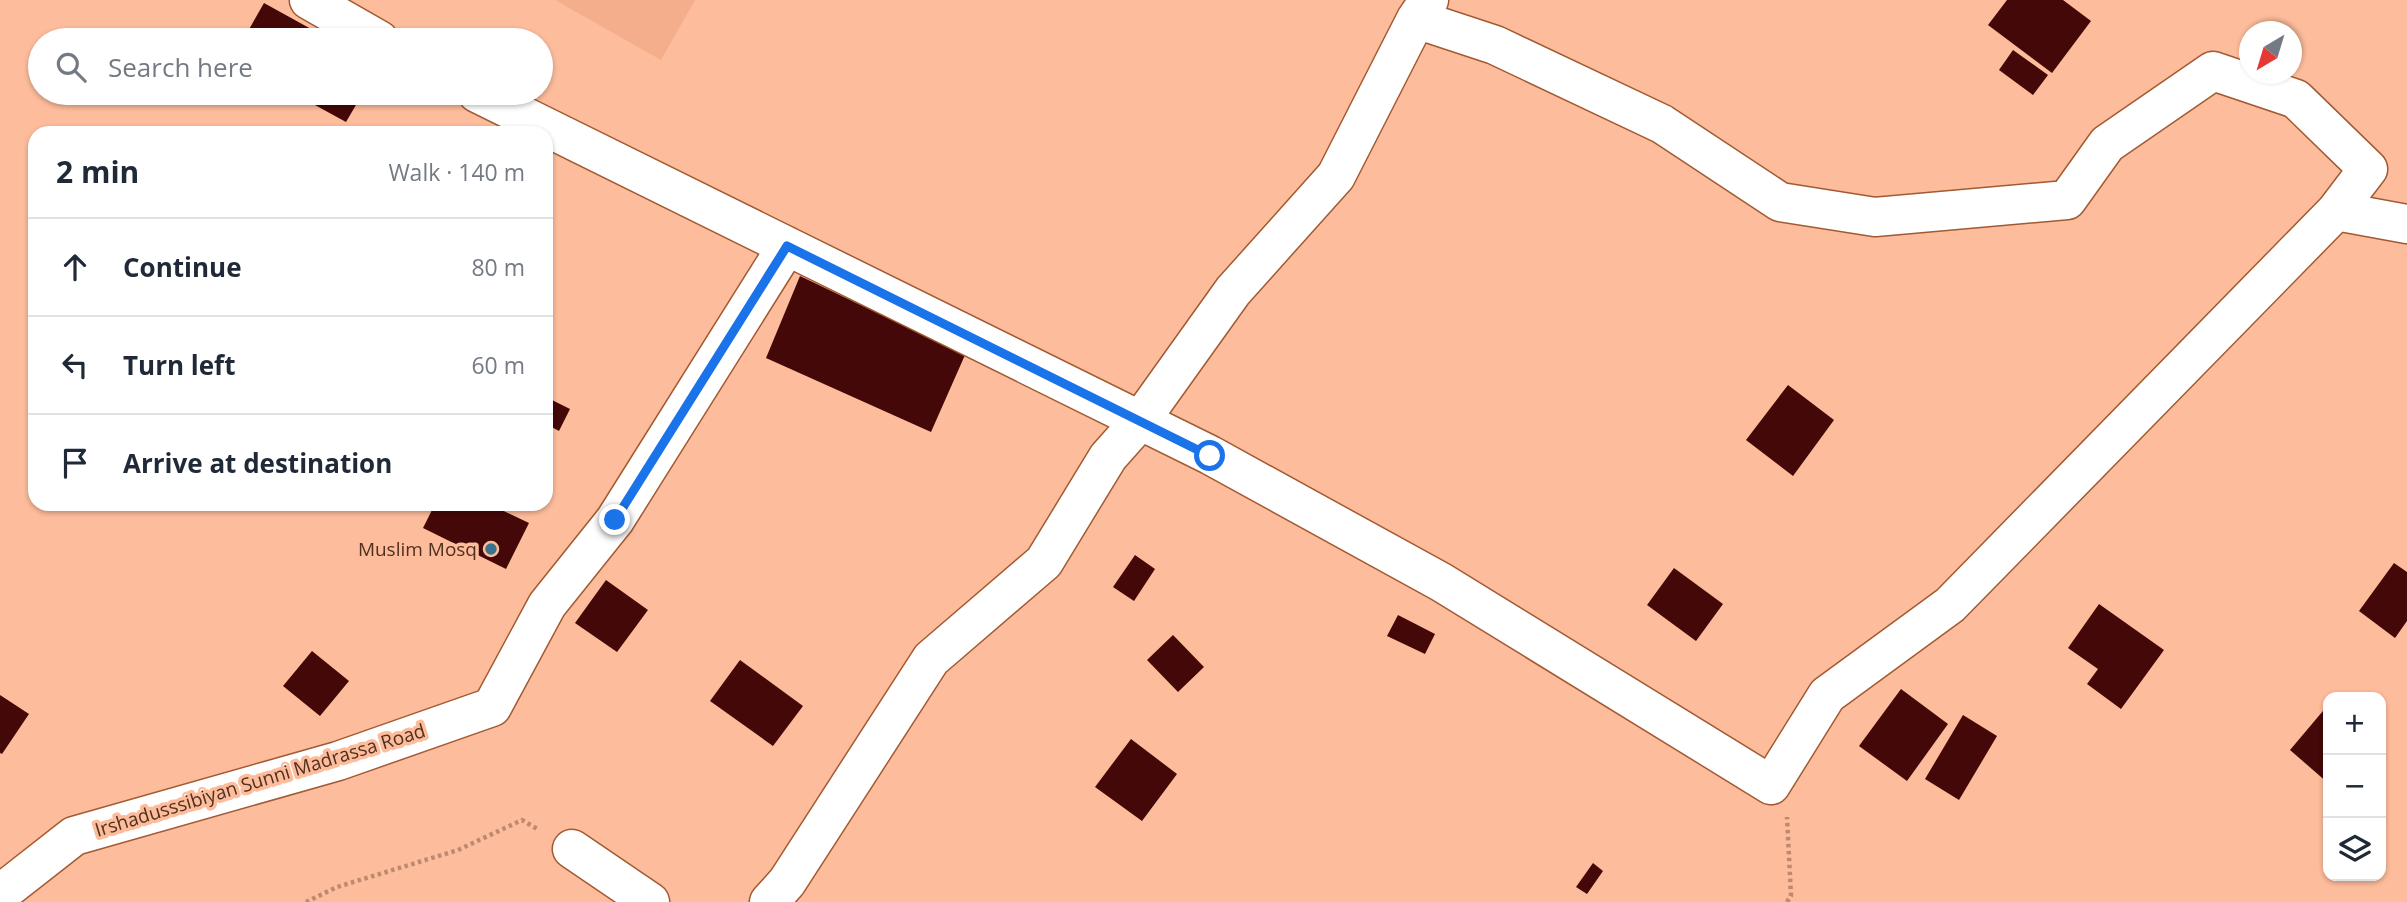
<!DOCTYPE html>
<html lang="en">
<head>
<meta charset="utf-8">
<style>
	:root { --surface:#fff; --page:#f2f2f3; --text:#1f2937; --muted:#747a83; --line:#e0e1e3 }
	body { margin:0; font-family:"Open Sans",sans-serif; background:var(--page); color:var(--text) }
	.controls { position:absolute; right:21px; bottom:21px; display:grid; overflow:hidden; border-radius:14px; box-shadow:0 2px 5px #0004 }
	.controls button { width:63px; height:63px; display:grid; place-items:center; padding:0; border:0; border-bottom:2px solid var(--line); background:var(--surface); color:var(--text); font:35px sans-serif }
	.compass { position:absolute; left:2239px; top:21px; width:63px; height:63px; border-radius:50%; background:var(--surface); box-shadow:0 2px 5px #0004; rotate:218deg }
	.stop { position:absolute; width:21px; height:21px; margin:-16px; border:5px solid #1a73e8; border-radius:50%; background:#fff }
	.stop.end { background:#1a73e8; border-color:#fff; box-shadow:0 2px 7px #0008 }
	.list { margin:0; padding:0; list-style:none }
	h2 { display:flex; justify-content:space-between; align-items:center; height:91px; margin:0; padding:0 28px; font-size:30px }
	h2 small { font-size:23px; font-weight:400; color:var(--muted) }
	.list li { display:grid; grid-template-columns:46px 1fr auto; gap:21px; align-items:center; box-sizing:border-box; height:98px; padding:0 28px; border-top:2px solid var(--line) }
	.list b { display:block; font-size:26px; white-space:nowrap }
	.list em { font-size:23px; font-style:normal; color:var(--muted) }
	.icon { flex:none; width:38px; height:38px; fill:none; stroke:currentColor; stroke-width:2; stroke-linecap:round; stroke-linejoin:round }
	.map { position:relative; flex:none; width:2407px; height:902px; overflow:hidden }
	.search { position:absolute; background:var(--surface); box-shadow:0 2px 5px #0004; left:28px; top:28px; width:525px; height:77px; display:flex; align-items:center; gap:18px; box-sizing:border-box; padding:0 24px; border-radius:38px; color:var(--muted); font-size:26px }
	.panel { position:absolute; background:var(--surface); box-shadow:0 2px 5px #0004; left:28px; top:126px; width:525px; height:385px; border-radius:21px }
	.map>svg:first-child { display:block }
	.built { fill:#f4ae8b }
	.building { fill:#430807 }
	.lines { fill:none; stroke-linecap:round; stroke-linejoin:round }
	.minor-casing { stroke:#a25a32; stroke-width:41 }
	.path { stroke:#be896e; stroke-width:4.5; stroke-dasharray:3.5 3.5; stroke-linecap:butt }
	.minor { stroke:#fff; stroke-width:38 }
	.route { stroke:#1a73e8; stroke-width:9 }
	.poi-dot { fill:#39748c; stroke:#fdbc9b; stroke-width:2.5 }
	.labels { text-anchor:middle; dominant-baseline:central; stroke-width:7; stroke-linejoin:round; paint-order:stroke }
	.poi-label { font-size:19px; fill:#50301f; stroke:#fdbc9b; text-anchor:end }
	.street-label { font-size:19px; fill:#50301f; stroke:#fdbc9b }
</style>
</head>
<body>
<div class="map">
<svg width="2407" height="902" viewBox="0 0 2407 902">
	<rect width="100%" height="100%" fill="#fdbc9b"/>
	<!-- built -->
	<path class="built" d="M 555,0 L 695,0 L 661,60 Z"/>
	<!-- building -->
	<path class="building" d="M 2007,0 L 2063,0 L 2091,21 L 2052,73 L 1988,25 Z
		M 264,3 L 331,40 L 243,40 Z
		M 2013,50 L 2048,75 L 2033,95 L 1999,70 Z
		M 293,93 L 363,93 L 346,122 Z
		M 800,276 L 965,355 L 931,432 L 766,358 Z
		M 1788,385 L 1834,420 L 1793,476 L 1746,440 Z
		M 546,397 L 570,409 L 559,431 L 546,424 Z
		M 435,504 L 489,504 L 529,523 L 506,569 L 423,528 Z
		M 1135,555 L 1155,569 L 1134,601 L 1113,587 Z
		M 2394,563 L 2407,572 L 2407,621 L 2395,638 L 2359,611 Z
		M 1674,568 L 1723,604 L 1696,641 L 1647,605 Z
		M 606,580 L 648,610 L 617,652 L 575,623 Z
		M 2099,604 L 2164,650 L 2121,709 L 2087,684 L 2098,669 L 2068,648 Z
		M 1398,615 L 1435,634 L 1425,654 L 1387,636 Z
		M 1173,635 L 1204,667 L 1178,692 L 1147,660 Z
		M 312,651 L 349,681 L 320,716 L 283,686 Z
		M 740,660 L 803,706 L 773,746 L 710,701 Z
		M 1901,689 L 1948,724 L 1907,781 L 1859,746 Z
		M 0,695 L 29,714 L 2,754 L 0,753 Z
		M 2328,705 L 2328,783 L 2290,750 Z
		M 1963,715 L 1997,736 L 1959,800 L 1925,779 Z
		M 1131,739 L 1177,774 L 1142,821 L 1095,787 Z
		M 1593,863 L 1603,871 L 1587,894 L 1576,887 Z"/>
	<g class="lines">
		<defs>
			<path id="minor" d="M 309,0 L 379,40
				M 1416,19 L 1495,45 L 1662,124 L 1780,202 L 1875,217 L 2067,200 L 2107,144 L 2213,71 L 2296,99 L 2368,169 L 2336,211
				M 477,93 L 1210,455 L 1441,582 L 1771,785 L 1827,695 L 1950,605 L 2336,211 L 2407,224
				M 572,849 L 650,902
				M 0,894 L 74,836 L 338,761 L 492,707 L 547,605 L 615,520 L 787,246
				M 769,902 L 787,882 L 931,659 L 1044,562 L 1108,457 L 1140,421 L 1233,291 L 1336,176 L 1416,19 L 1429,0"/>
		</defs>
		<!-- minor casing -->
		<use href="#minor" class="minor-casing"/>
		<!-- path -->
		<path class="path" d="M 306,902 L 337,887 L 458,850 L 522,820 L 539,830
			M 1787,902 L 1791,896 L 1787,817"/>
		<!-- minor -->
		<use href="#minor" class="minor"/>
	</g>
	<g class="lines">
		<!-- route -->
		<path class="route" d="M 615,520 L 787,246 L 1210,456"/>
	</g>
	<!-- markers -->
	<circle class="poi-dot" cx="491" cy="549" r="7"/>
	<g class="labels">
		<!-- poi labels -->
		<g class="poi-label">
			<text x="477" y="549">Muslim Mosq</text>
		</g>
		<!-- street labels -->
		<g class="street-label">
			<text transform="translate(260 780) rotate(-17)">Irshadusssibiyan Sunni Madrassa Road</text>
		</g>
	</g>
</svg>
<div class="controls">
<button>+</button>
<button>−</button>
<button><svg class="icon" aria-label="layers" viewBox="0 0 24 24"><path d="M12 4l9 5-9 5-9-5zM3 14l9 5 9-5"/></svg></button>
</div>
<svg class="compass" viewBox="-18 -18 36 36"><path d="M0-13l5 13h-10z" fill="#e53935"/><path d="M0 13l5-13h-10z" fill="#747a83"/></svg>
<div class="stop" style="left:1210px;top:456px"></div>
<div class="stop end" style="left:615px;top:520px"></div>
<div class="search"><svg class="icon" aria-label="search" viewBox="0 0 24 24"><circle cx="10" cy="10" r="6"/><path d="M15 15l6 6"/></svg>Search here</div>
<section class="panel">
<h2>2 min<small>Walk · 140 m</small></h2>
<ul class="list">
<li><svg class="icon" aria-label="ahead" viewBox="0 0 24 24"><path d="M12 20V5M6 11l6-6 6 6"/></svg><div><b>Continue</b></div><em>80 m</em></li>
<li><svg class="icon" aria-label="left" viewBox="0 0 24 24"><path d="M17 20v-9H6M10 6l-5 5 5 5"/></svg><div><b>Turn left</b></div><em>60 m</em></li>
<li><svg class="icon" aria-label="arrive" viewBox="0 0 24 24"><path d="M6 21V4h12l-3 4 3 4H6"/></svg><div><b>Arrive at destination</b></div></li>
</ul>
</section>
</div>
</body>
</html>
